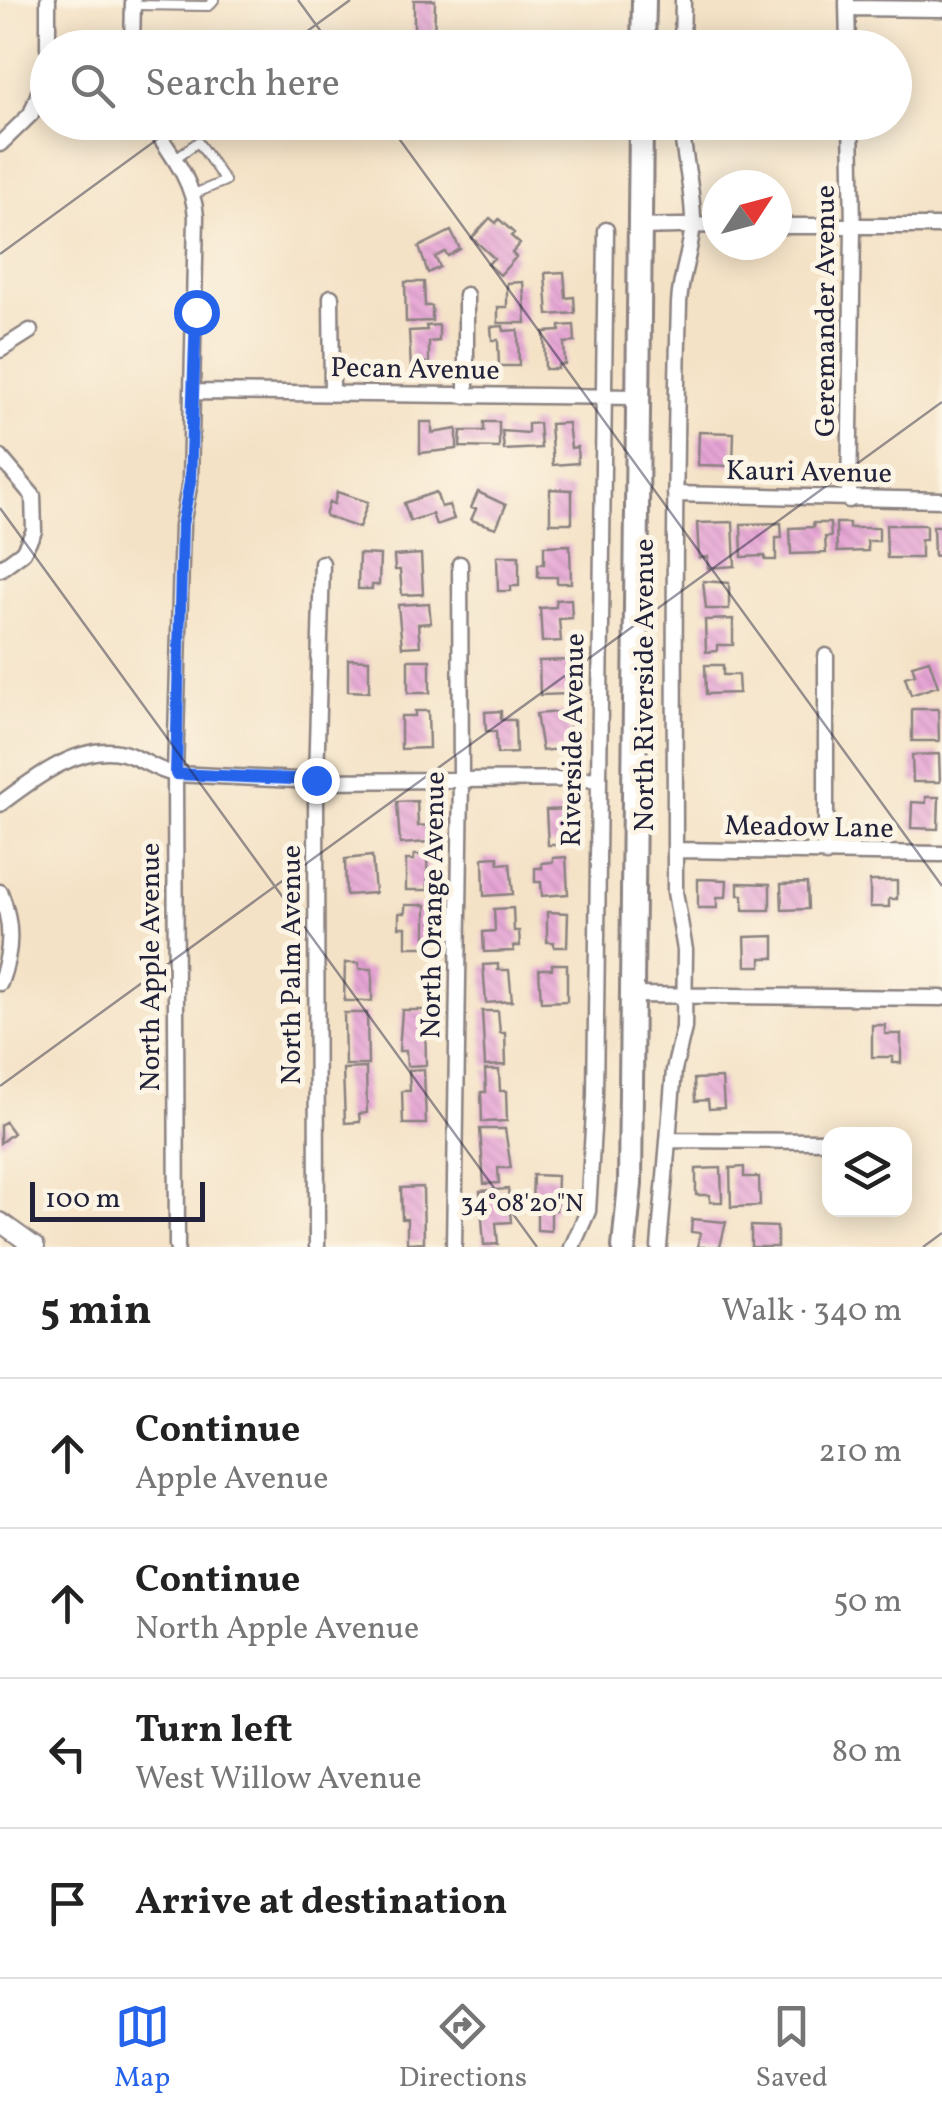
<!DOCTYPE html>
<html lang="en">
<head>
<meta charset="utf-8">
<style>
	:root { --surface:#fff; --page:#f2f2f2; --text:#222; --muted:#767676; --line:#e0e0e0; --accent:#2563eb }
	body { margin:0; font-family:Vollkorn,serif; background:var(--page); color:var(--text) }
	.controls { position:absolute; right:30px; bottom:30px; display:grid; overflow:hidden; border-radius:20px; box-shadow:0 5px 25px #0003 }
	.controls button { width:90px; height:90px; display:grid; place-items:center; padding:0; border:0; border-bottom:2px solid var(--line); background:var(--surface); color:var(--text); font:50px sans-serif }
	.compass { position:absolute; left:702px; top:170px; width:90px; height:90px; border-radius:50%; background:var(--surface); box-shadow:0 5px 25px #0003; rotate:54deg }
	.scale { position:absolute; left:30px; bottom:25px; width:175px; box-sizing:border-box; padding-left:10px; border:5px solid #22223b; border-top:0; font-size:28px; line-height:35px; white-space:nowrap; color:#22223b; -webkit-text-stroke:8px #fcf5e5; paint-order:stroke }
	.stop { position:absolute; width:30px; height:30px; margin:-22px; border:8px solid #2563eb; border-radius:50%; background:#fff }
	.stop.end { background:#2563eb; border-color:#fff; box-shadow:0 2px 10px #0008 }
	.list { margin:0; padding:0; list-style:none }
	h2 { display:flex; justify-content:space-between; align-items:center; height:130px; margin:0; padding:0 40px; font-size:42px }
	h2 small { font-size:32px; font-weight:400; color:var(--muted) }
	.list li { display:grid; grid-template-columns:65px 1fr auto; gap:30px; align-items:center; box-sizing:border-box; height:150px; padding:0 40px; border-top:2px solid var(--line) }
	.list b { display:block; font-size:38px; white-space:nowrap }
	.list p { margin:0; font-size:32px; white-space:nowrap; color:var(--muted) }
	.list em { font-size:32px; font-style:normal; color:var(--muted) }
	.icon { flex:none; width:55px; height:55px; fill:none; stroke:currentColor; stroke-width:2; stroke-linecap:round; stroke-linejoin:round }
	.map { position:relative; flex:none; width:942px; height:1247px; overflow:hidden }
	.search { position:absolute; background:var(--surface); box-shadow:0 5px 25px #0003; left:30px; right:30px; top:30px; height:110px; display:flex; align-items:center; gap:25px; box-sizing:border-box; padding:0 35px; border-radius:55px; color:var(--muted); font-size:38px }
	.sheet { height:730px; background:var(--surface) }
	nav { display:flex; justify-content:space-around; align-items:center; box-sizing:border-box; height:140px; border-top:2px solid var(--line); background:var(--surface); font-size:28px; color:var(--muted) }
	nav a { display:grid; justify-items:center; gap:5px }
	nav .on { color:var(--accent) }
	.map>svg:first-child { display:block }
	.building { fill:url(#building-back-hatch) }
	.lines { fill:none; stroke-linecap:round; stroke-linejoin:round }
	.service-casing { stroke:#8b8280; stroke-width:12 }
	.minor-casing { stroke:#8b8280; stroke-width:19 }
	.tertiary-casing { stroke:#8b8280; stroke-width:22 }
	.primary-casing { stroke:#8b8280; stroke-width:28 }
	.service { stroke:#fff; stroke-width:8 }
	.minor { stroke:#fff; stroke-width:14 }
	.tertiary { stroke:#fff; stroke-width:18 }
	.primary { stroke:#fff; stroke-width:22 }
	.route { stroke:#2563eb; stroke-width:12 }
	.ticks { fill:none; stroke:#22223b; stroke-width:2.5; stroke-opacity:0.45 }
	.labels { text-anchor:middle; dominant-baseline:central; stroke-width:10; stroke-linejoin:round; paint-order:stroke }
	.street-label { font-size:28px; fill:#22223b; stroke:#fcf5e5 }
	.ticks-label { font-size:25px; text-anchor:middle; fill:#22223b; stroke:#fcf5e5; stroke-width:10; stroke-linejoin:round; paint-order:stroke }
</style>
</head>
<body>
<div class="map">
<svg width="942" height="1247" viewBox="0 0 942 1247">
	<defs>
		<pattern id="building-back-hatch" width="6" height="6" patternUnits="userSpaceOnUse" patternTransform="scale(2.5)"><rect width="6" height="6" fill="#e6a4d5"/><path d="M-1 5l2 2M0 0l6 6M5-1l2 2" fill="none" stroke="#c58db8"/></pattern>
	</defs>
	<rect width="100%" height="100%" fill="#fcf5e5"/>
	<filter id="ink" filterUnits="userSpaceOnUse"><feTurbulence type="fractalNoise" baseFrequency=".01" numOctaves="2"/><feDisplacementMap in="SourceGraphic" scale="20" xChannelSelector="R" yChannelSelector="G"/><feConvolveMatrix kernelMatrix="1 2 1 2 8 2 1 2 1" color-interpolation-filters="sRGB"/></filter>
	<filter id="wash" filterUnits="userSpaceOnUse"><feTurbulence type="fractalNoise" baseFrequency=".0048" numOctaves="4" result="noise"/><feDisplacementMap in="SourceGraphic" scale="40" xChannelSelector="R" yChannelSelector="G"/><feGaussianBlur stdDeviation="2.25" result="paint"/><feColorMatrix in="noise" values="0 0 0 0 0 0 0 0 0 0 0 0 0 0 0 0 0 1.4 0 .05"/><feComposite in="paint" operator="in"/></filter>
	<g filter="url(#wash)">
		<rect width="100%" height="100%" fill="#f4e2c6"/>
		<g id="blocks">
			<!-- building -->
			<path class="building" d="M 414,0 L 435,0 L 434,48 L 414,48 Z
				M 490,218 L 496,223 L 499,219 L 514,233 L 511,236 L 520,244 L 512,253 L 516,257 L 500,275 L 488,264 L 494,258 L 472,238 Z
				M 451,231 L 460,249 L 448,256 L 445,252 L 435,257 L 440,267 L 428,273 L 419,247 Z
				M 564,272 L 566,298 L 574,297 L 575,313 L 548,315 L 545,273 Z
				M 405,282 L 424,282 L 425,306 L 432,306 L 432,321 L 406,322 Z
				M 523,282 L 526,323 L 498,323 L 498,307 L 507,307 L 507,283 Z
				M 439,325 L 439,341 L 429,342 L 429,363 L 423,363 L 423,370 L 411,370 L 409,331 L 427,330 L 426,326 Z
				M 574,325 L 575,342 L 564,343 L 565,364 L 558,365 L 558,369 L 545,369 L 544,332 L 560,331 L 560,326 Z
				M 503,326 L 504,331 L 518,330 L 519,366 L 499,366 L 498,340 L 492,340 L 491,327 Z
				M 420,422 L 432,422 L 432,433 L 457,429 L 457,449 L 420,453 Z
				M 484,422 L 499,422 L 499,448 L 460,447 L 461,431 L 484,431 Z
				M 539,423 L 541,448 L 504,450 L 502,431 L 528,433 L 528,424 Z
				M 568,423 L 571,448 L 577,447 L 578,463 L 553,465 L 550,424 Z
				M 699,432 L 734,433 L 733,466 L 698,465 Z
				M 550,489 L 572,490 L 572,523 L 550,523 Z
				M 337,492 L 368,502 L 359,528 L 325,516 L 329,502 L 334,504 Z
				M 436,492 L 441,507 L 449,505 L 454,519 L 436,525 L 432,514 L 410,521 L 404,503 Z
				M 478,492 L 506,505 L 496,528 L 471,520 L 476,509 L 471,508 Z
				M 733,522 L 735,566 L 708,568 L 708,557 L 699,558 L 697,523 Z
				M 781,523 L 782,538 L 776,538 L 776,560 L 765,560 L 765,556 L 742,557 L 741,524 Z
				M 813,523 L 830,523 L 831,537 L 825,537 L 826,553 L 791,554 L 790,528 L 814,527 Z
				M 836,523 L 849,523 L 849,528 L 879,528 L 879,541 L 867,541 L 868,551 L 837,552 Z
				M 886,525 L 926,525 L 926,540 L 921,540 L 921,558 L 887,558 Z
				M 933,526 L 942,526 L 942,555 L 934,556 Z
				M 570,545 L 571,583 L 557,583 L 557,577 L 538,577 L 538,564 L 544,564 L 544,546 Z
				M 359,554 L 380,555 L 379,585 L 372,585 L 372,589 L 358,589 Z
				M 421,554 L 423,594 L 402,595 L 400,570 L 395,570 L 394,556 Z
				M 497,556 L 519,556 L 519,586 L 511,586 L 511,591 L 498,591 Z
				M 703,581 L 729,583 L 729,609 L 706,609 Z
				M 571,599 L 572,618 L 559,619 L 561,641 L 542,642 L 540,608 L 556,607 L 556,600 Z
				M 429,603 L 431,623 L 418,624 L 420,646 L 402,647 L 398,605 Z
				M 733,619 L 733,645 L 717,645 L 717,651 L 706,652 L 705,620 Z
				M 348,659 L 369,660 L 369,692 L 348,691 Z
				M 408,660 L 430,660 L 430,693 L 408,693 Z
				M 570,660 L 570,694 L 540,695 L 539,661 Z
				M 929,660 L 938,686 L 911,695 L 905,677 L 915,674 L 912,665 Z
				M 705,665 L 723,665 L 723,675 L 738,675 L 739,693 L 706,694 Z
				M 912,709 L 938,709 L 939,741 L 912,741 Z
				M 415,711 L 428,711 L 429,748 L 401,749 L 401,716 L 415,716 Z
				M 501,711 L 501,720 L 515,720 L 516,753 L 497,754 L 496,731 L 486,731 L 485,712 Z
				M 569,711 L 570,748 L 542,751 L 536,714 Z
				M 939,754 L 940,782 L 913,782 L 912,755 Z
				M 926,797 L 939,797 L 938,829 L 911,828 L 912,802 L 926,803 Z
				M 417,801 L 418,826 L 428,825 L 429,842 L 400,844 L 397,802 Z
				M 568,809 L 569,845 L 548,845 L 546,810 Z
				M 414,855 L 427,855 L 428,890 L 406,890 L 406,860 L 414,860 Z
				M 372,856 L 375,893 L 346,895 L 345,859 Z
				M 498,857 L 499,864 L 510,863 L 513,894 L 484,896 L 483,858 Z
				M 566,857 L 568,894 L 542,896 L 541,882 L 535,882 L 535,868 L 542,868 L 542,863 L 553,862 L 553,858 Z
				M 698,879 L 727,880 L 726,897 L 717,897 L 717,908 L 698,908 Z
				M 870,881 L 897,881 L 897,899 L 889,899 L 889,907 L 870,907 Z
				M 738,883 L 770,884 L 770,910 L 743,910 L 743,895 L 738,895 Z
				M 807,883 L 808,909 L 782,910 L 781,884 Z
				M 405,905 L 426,905 L 426,947 L 406,947 L 406,927 L 399,927 L 399,913 L 405,913 Z
				M 513,908 L 514,931 L 519,931 L 520,946 L 513,946 L 514,951 L 484,952 L 483,932 L 495,931 L 494,909 Z
				M 547,912 L 568,913 L 567,947 L 554,947 L 554,942 L 547,942 Z
				M 774,936 L 774,958 L 761,958 L 761,966 L 746,966 L 745,937 Z
				M 345,963 L 359,963 L 359,969 L 372,969 L 372,1001 L 344,1001 Z
				M 498,964 L 498,970 L 509,970 L 512,1001 L 486,1003 L 483,965 Z
				M 552,964 L 567,964 L 567,1001 L 541,1002 L 539,969 L 552,969 Z
				M 402,1010 L 425,1010 L 426,1065 L 407,1066 L 406,1051 L 399,1051 Z
				M 482,1011 L 498,1011 L 500,1033 L 505,1033 L 506,1065 L 485,1066 Z
				M 344,1013 L 367,1013 L 368,1065 L 345,1065 Z
				M 872,1025 L 885,1025 L 885,1034 L 901,1034 L 901,1063 L 893,1063 L 893,1057 L 872,1057 Z
				M 366,1068 L 367,1113 L 359,1114 L 360,1122 L 345,1123 L 343,1069 Z
				M 424,1069 L 426,1124 L 403,1124 L 402,1091 L 410,1091 L 409,1070 Z
				M 485,1070 L 499,1070 L 500,1091 L 506,1091 L 507,1121 L 482,1122 L 481,1092 L 486,1092 Z
				M 722,1078 L 724,1108 L 709,1109 L 708,1100 L 695,1101 L 694,1079 Z
				M 5,1122 L 13,1133 L 0,1143 L 0,1125 Z
				M 480,1129 L 505,1129 L 511,1168 L 498,1168 L 499,1183 L 484,1184 Z
				M 744,1167 L 744,1177 L 759,1177 L 760,1206 L 731,1207 L 730,1168 Z
				M 721,1168 L 722,1202 L 710,1202 L 710,1195 L 696,1195 L 696,1169 Z
				M 533,1175 L 557,1176 L 556,1210 L 551,1210 L 551,1231 L 537,1230 L 537,1209 L 532,1208 Z
				M 423,1187 L 424,1242 L 407,1243 L 407,1219 L 402,1219 L 401,1188 Z
				M 508,1189 L 511,1222 L 496,1223 L 498,1244 L 484,1245 L 480,1191 Z
				M 692,1219 L 726,1222 L 720,1247 L 698,1247 L 700,1233 L 691,1232 Z
				M 751,1226 L 777,1227 L 777,1247 L 751,1247 Z"/>
		</g>
	</g>
	<g filter="url(#ink)">
		<use href="#blocks" fill-opacity="0" stroke="#8b8280" stroke-width="2.5"/>
		<g class="lines">
			<defs>
				<path id="service" d="M 133,5 L 209,6 L 214,0
					M 133,39 L 157,40 L 172,48
					M 174,159 L 198,142 L 225,181 L 194,194"/>
				<path id="minor" d="M 48,0 L 48,48
					M 847,1 L 848,48
					M 847,8 L 942,9
					M 132,48 L 133,0
					M 682,48 L 683,0
					M 150,122 C 170,153 193,179 196,216 L 190,482 L 182,525 L 175,774 L 177,1247
					M 0,144 L 31,114 L 48,68
					M 777,226 L 942,226
					M 639,227 L 717,225
					M 331,297 L 332,394
					M 0,350 L 30,331
					M 192,392 L 638,397
					M 466,396 L 466,295
					M 0,457 L 33,496 L 34,531 L 23,552 L 0,569
					M 675,494 L 942,500
					M 849,500 L 853,227 L 851,122
					M 0,804 C 32,780 80,742 123,753 C 142,758 156,771 175,774 L 316,781 L 598,779
					M 675,850 L 942,854
					M 826,854 L 826,656
					M 0,892 C 13,924 12,951 0,983
					M 631,995 L 942,998
					M 669,1140 L 830,1141
					M 317,1247 L 316,781 L 322,563
					M 454,1247 L 461,779 L 460,564
					M 572,1247 L 588,1211 L 595,1096 L 606,230
					M 659,1247 L 674,1070 L 684,1028 L 685,950 L 675,892 C 675,696 673,500 679,304 C 680,276 692,249 693,221 C 693,187 683,156 681,122"/>
				<path id="tertiary" d="M 0,1222 L 35,1247"/>
				<path id="primary" d="M 643,48 L 644,0
					M 624,1247 L 630,1184 L 641,122"/>
			</defs>
			<!-- service casing -->
			<use href="#service" class="service-casing"/>
			<!-- minor casing -->
			<use href="#minor" class="minor-casing"/>
			<!-- tertiary casing -->
			<use href="#tertiary" class="tertiary-casing"/>
			<!-- primary casing -->
			<use href="#primary" class="primary-casing"/>
			<!-- service -->
			<use href="#service" class="service"/>
			<!-- minor -->
			<use href="#minor" class="minor"/>
			<!-- tertiary -->
			<use href="#tertiary" class="tertiary"/>
			<!-- primary -->
			<use href="#primary" class="primary"/>
		</g>
	</g>
	<g class="lines" filter="url(#ink)">
		<!-- route -->
		<path class="route" d="M 196,312 L 190,482 L 182,525 L 176,774 L 316,780"/>
	</g>
	<!-- ticks -->
	<path class="ticks" d="M 298,0 L 333,48M 284,48 L 350,0M 387,122 L 942,886M 0,254 L 181,122M 0,508 L 537,1247M 0,1086 L 942,402M 923,1247 L 942,1233"/>
	<g class="labels">
		<!-- street labels -->
		<g class="street-label">
			<text transform="translate(826 311) rotate(-90)">Geremander Avenue</text>
			<text transform="translate(415 370) rotate(1)">Pecan Avenue</text>
			<text transform="translate(809 473) rotate(1)">Kauri Avenue</text>
			<text transform="translate(645 685) rotate(-90)">North Riverside Avenue</text>
			<text transform="translate(574 740) rotate(-89)">Riverside Avenue</text>
			<text transform="translate(809 828) rotate(1)">Meadow Lane</text>
			<text transform="translate(434 905) rotate(-89)">North Orange Avenue</text>
			<text transform="translate(292 965) rotate(-90)">North Palm Avenue</text>
			<text transform="translate(151 967) rotate(-90)">North Apple Avenue</text>
		</g>
	</g>
	<g class="ticks-label">
		<text x="522" y="1211">34°08'20"N</text>
	</g>
</svg>
<div class="controls">
<button><svg class="icon" aria-label="layers" viewBox="0 0 24 24"><path d="M12 4l9 5-9 5-9-5zM3 14l9 5 9-5"/></svg></button>
</div>
<svg class="compass" viewBox="-18 -18 36 36"><path d="M0-13l5 13h-10z" fill="#e53935"/><path d="M0 13l5-13h-10z" fill="#767676"/></svg>
<div class="scale">100 m</div>
<div class="stop" style="left:196px;top:312px"></div>
<div class="stop end" style="left:316px;top:780px"></div>
<div class="search"><svg class="icon" aria-label="search" viewBox="0 0 24 24"><circle cx="10" cy="10" r="6"/><path d="M15 15l6 6"/></svg>Search here</div>
</div>
<section class="sheet">
<h2>5 min<small>Walk · 340 m</small></h2>
<ul class="list">
<li><svg class="icon" aria-label="ahead" viewBox="0 0 24 24"><path d="M12 20V5M6 11l6-6 6 6"/></svg><div><b>Continue</b><p>Apple Avenue</p></div><em>210 m</em></li>
<li><svg class="icon" aria-label="ahead" viewBox="0 0 24 24"><path d="M12 20V5M6 11l6-6 6 6"/></svg><div><b>Continue</b><p>North Apple Avenue</p></div><em>50 m</em></li>
<li><svg class="icon" aria-label="left" viewBox="0 0 24 24"><path d="M17 20v-9H6M10 6l-5 5 5 5"/></svg><div><b>Turn left</b><p>West Willow Avenue</p></div><em>80 m</em></li>
<li><svg class="icon" aria-label="arrive" viewBox="0 0 24 24"><path d="M6 21V4h12l-3 4 3 4H6"/></svg><div><b>Arrive at destination</b></div></li>
</ul>
</section>
<nav>
<a class="on"><svg class="icon" aria-label="map" viewBox="0 0 24 24"><path d="M3 6l6-2 6 2 6-2v14l-6 2-6-2-6 2zM9 4v14M15 6v14"/></svg>Map</a>
<a><svg class="icon" aria-label="directions" viewBox="0 0 24 24"><path d="M12 3l9 9-9 9-9-9zM9 14v-3h6M13 9l2 2-2 2"/></svg>Directions</a>
<a><svg class="icon" aria-label="saved" viewBox="0 0 24 24"><path d="M7 4h10v16l-5-4-5 4z"/></svg>Saved</a>
</nav>
</body>
</html>
